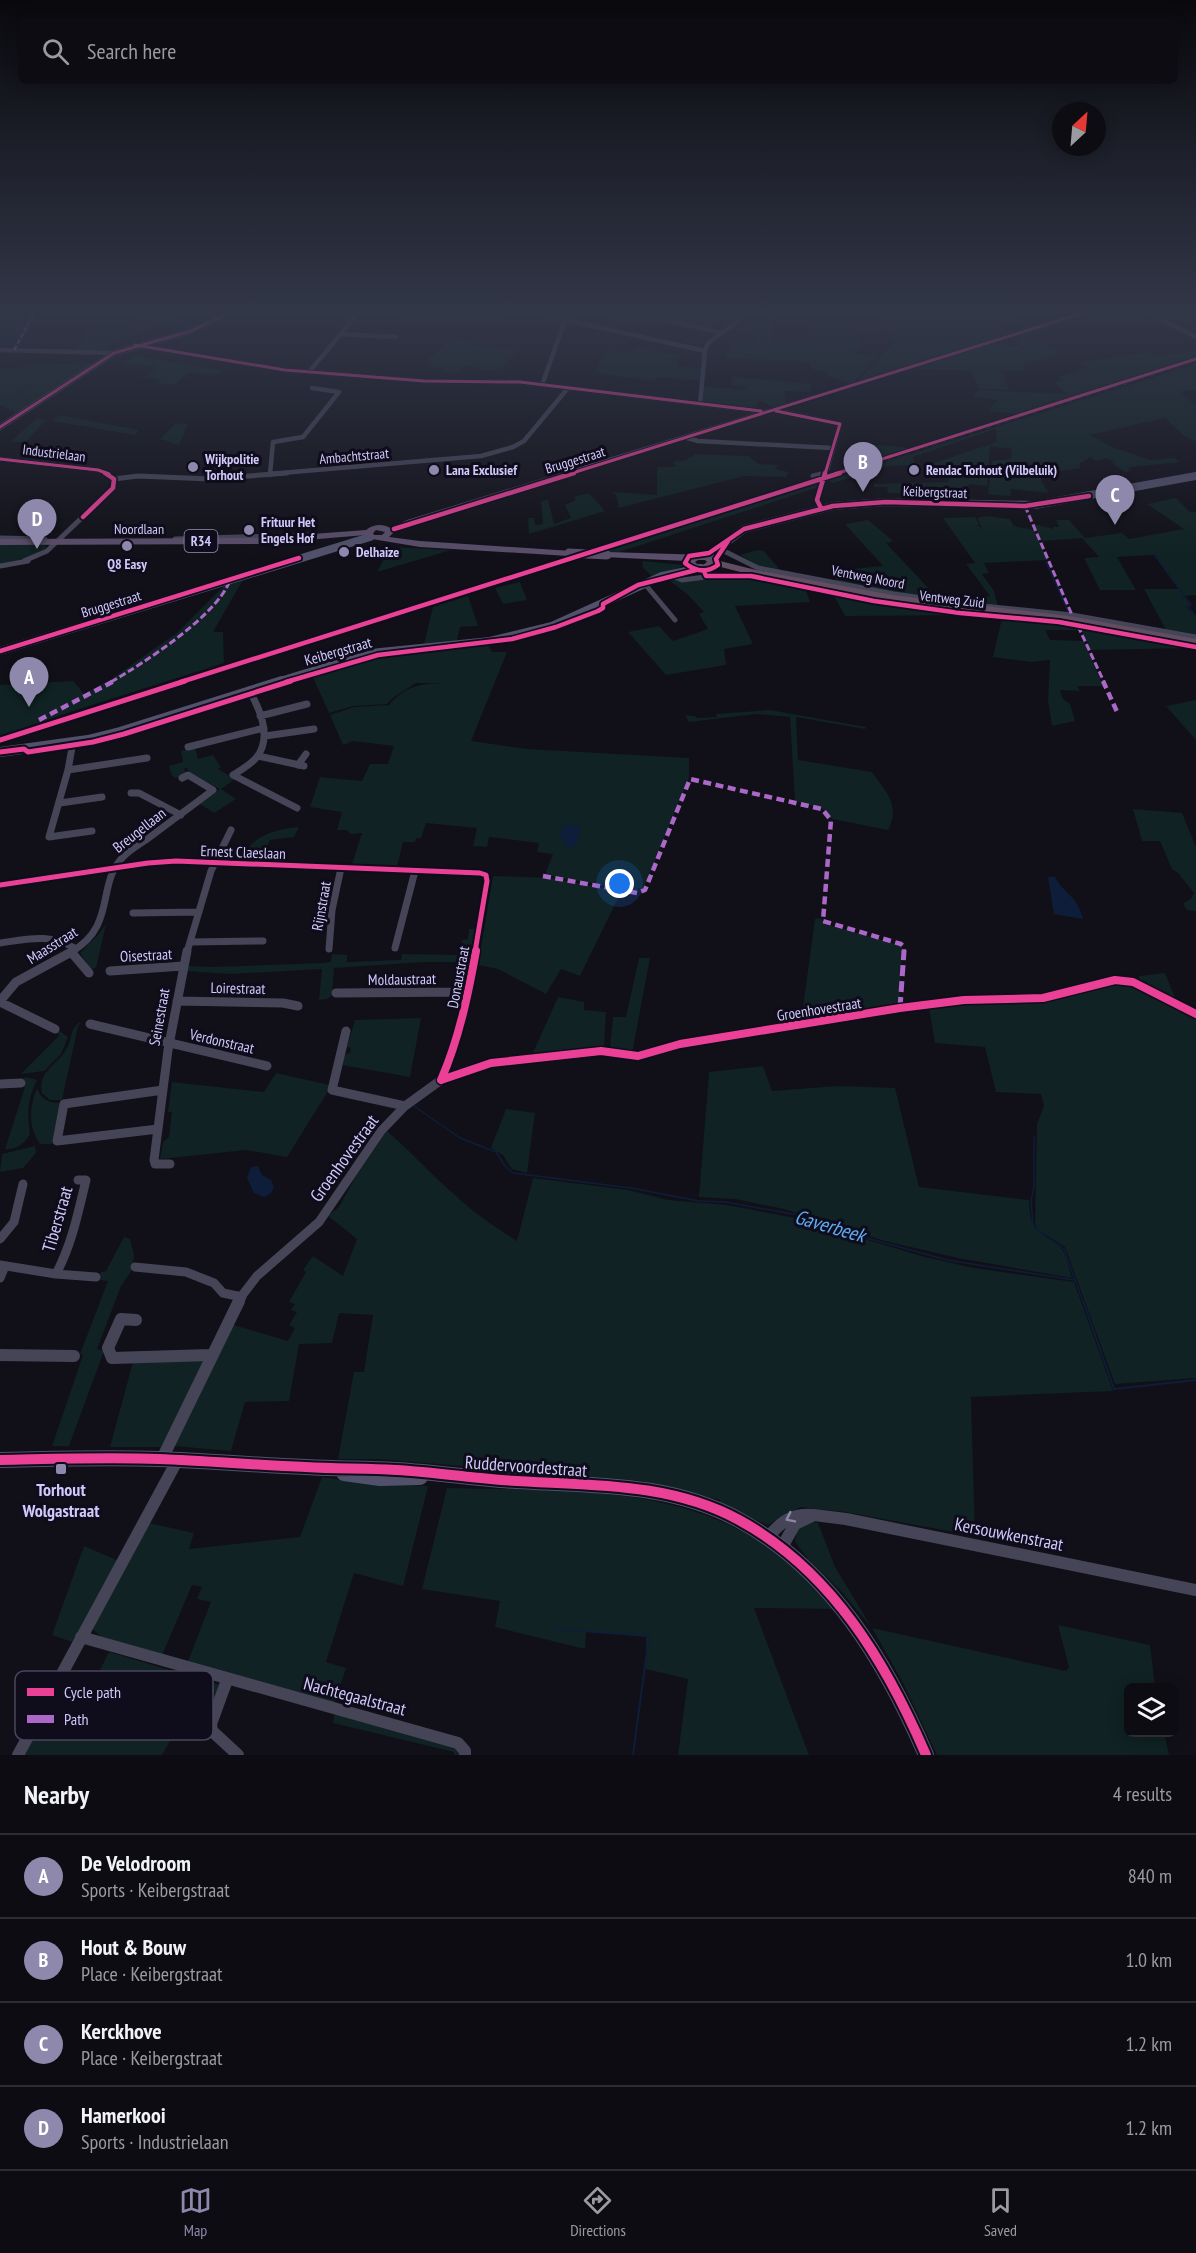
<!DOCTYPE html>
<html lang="en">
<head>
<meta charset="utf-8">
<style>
	:root { --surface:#0d0c12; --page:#1b1a20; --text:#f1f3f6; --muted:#9a9b9f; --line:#2d2c32; --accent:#8e88ac }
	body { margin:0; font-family:"PT Sans Narrow",sans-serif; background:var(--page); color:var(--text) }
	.controls { position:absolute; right:18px; bottom:18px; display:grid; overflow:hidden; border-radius:9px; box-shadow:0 3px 15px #0003 }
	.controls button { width:54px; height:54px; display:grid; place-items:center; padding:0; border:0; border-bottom:2px solid var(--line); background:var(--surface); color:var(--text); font:30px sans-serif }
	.compass { position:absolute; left:1052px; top:102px; width:54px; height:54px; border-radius:50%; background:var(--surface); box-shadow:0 3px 15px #0003; rotate:26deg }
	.you { position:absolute; left:620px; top:884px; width:21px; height:21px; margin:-15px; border:4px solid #fff; border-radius:50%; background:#1a73e8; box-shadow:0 0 0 9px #1a73e833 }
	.badge { display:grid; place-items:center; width:39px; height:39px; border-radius:50%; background:var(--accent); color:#fff; font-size:20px; font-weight:700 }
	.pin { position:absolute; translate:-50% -50px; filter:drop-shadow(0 2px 3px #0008) }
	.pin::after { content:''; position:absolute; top:32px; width:21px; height:18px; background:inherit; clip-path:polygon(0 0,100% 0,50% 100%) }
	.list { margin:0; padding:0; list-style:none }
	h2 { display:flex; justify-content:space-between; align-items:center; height:78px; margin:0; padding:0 24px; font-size:26px }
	h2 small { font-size:20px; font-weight:400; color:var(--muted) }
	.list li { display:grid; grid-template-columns:39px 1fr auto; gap:18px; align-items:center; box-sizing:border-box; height:84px; padding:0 24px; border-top:2px solid var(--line) }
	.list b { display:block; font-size:22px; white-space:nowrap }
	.list p { margin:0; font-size:20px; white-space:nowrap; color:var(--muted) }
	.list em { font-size:20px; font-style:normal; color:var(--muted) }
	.icon { flex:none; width:33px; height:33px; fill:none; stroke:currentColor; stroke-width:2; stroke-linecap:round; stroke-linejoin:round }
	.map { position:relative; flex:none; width:1196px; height:1755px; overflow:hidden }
	.search { position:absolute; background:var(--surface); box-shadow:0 3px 15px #0003; left:18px; right:18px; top:18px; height:66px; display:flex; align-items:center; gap:15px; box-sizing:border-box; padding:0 21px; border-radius:9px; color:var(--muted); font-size:22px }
	.sheet { height:414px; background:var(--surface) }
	nav { display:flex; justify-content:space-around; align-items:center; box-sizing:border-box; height:84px; border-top:2px solid var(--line); background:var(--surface); font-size:16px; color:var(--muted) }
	nav a { display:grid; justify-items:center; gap:3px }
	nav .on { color:var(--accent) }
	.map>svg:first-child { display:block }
	.green { fill:#102223 }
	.water { fill:#0e1e3a }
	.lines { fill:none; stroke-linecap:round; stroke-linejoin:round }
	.stream-far1 { stroke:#0e1e3a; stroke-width:1.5 }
	.stream { stroke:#0e1e3a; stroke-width:2 }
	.street-far4 { stroke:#464558; stroke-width:4.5 }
	.street-far3 { stroke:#464558; stroke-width:5 }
	.street-far2 { stroke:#464558; stroke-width:7 }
	.street-far1 { stroke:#464558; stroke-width:9 }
	.street { stroke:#464558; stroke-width:12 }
	.secondary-far3 { stroke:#52516b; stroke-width:6 }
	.secondary-far2 { stroke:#52516b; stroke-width:8 }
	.secondary-far1 { stroke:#52516b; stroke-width:10 }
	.secondary { stroke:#52516b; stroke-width:16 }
	.primary { fill:#5a4e6a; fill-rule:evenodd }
	.highway { fill:#624d62; fill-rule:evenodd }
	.rail { stroke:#405160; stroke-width:1.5; stroke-dasharray:5 4.5; stroke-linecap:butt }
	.street-bridge { stroke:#464558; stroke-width:5 }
	.primary-bridge { stroke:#5a4e6a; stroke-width:9 }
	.quiet-far3 { stroke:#ac68c9; stroke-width:2; stroke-dasharray:5 2; stroke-linecap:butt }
	.quiet-far2 { stroke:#ac68c9; stroke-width:3; stroke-dasharray:7 3; stroke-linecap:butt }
	.quiet-far1 { stroke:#ac68c9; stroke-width:4.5; stroke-dasharray:8 4.5; stroke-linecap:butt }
	.quiet { stroke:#ac68c9; stroke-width:5; stroke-dasharray:11 5; stroke-linecap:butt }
	.cycleway-far4-casing { stroke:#0f0c1b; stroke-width:5 }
	.cycleway-far3-casing { stroke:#0f0c1b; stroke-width:8 }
	.cycleway-far2-casing { stroke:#0f0c1b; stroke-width:9 }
	.cycleway-far1-casing { stroke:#0f0c1b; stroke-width:11 }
	.cycleway-casing { stroke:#0f0c1b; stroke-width:14 }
	.cycleway-far4 { stroke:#ea4096; stroke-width:3 }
	.cycleway-far3 { stroke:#ea4096; stroke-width:4.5 }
	.cycleway-far2 { stroke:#ea4096; stroke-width:5 }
	.cycleway-far1 { stroke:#ea4096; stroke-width:8 }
	.cycleway { stroke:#ea4096; stroke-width:10 }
	.oneway { stroke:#8c87aa }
	.poi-dot { fill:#8e88ac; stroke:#0f0c1b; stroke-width:2 }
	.labels { text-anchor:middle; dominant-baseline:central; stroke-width:6; stroke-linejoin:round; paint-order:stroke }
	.far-street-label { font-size:14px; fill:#d1c9fc; stroke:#0f0c1b }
	.far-poi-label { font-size:14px; font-weight:bold; fill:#d1c9fc; stroke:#0f0c1b; text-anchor:start }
	.shield { fill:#0f0c1b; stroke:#9790b8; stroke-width:1.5 }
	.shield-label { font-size:14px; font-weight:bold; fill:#d1c9fc }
	.street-label { font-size:15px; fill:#d1c9fc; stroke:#0f0c1b }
	.near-street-label { font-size:18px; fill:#d1c9fc; stroke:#0f0c1b }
	.near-poi-label { font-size:18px; font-weight:bold; fill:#d1c9fc; stroke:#0f0c1b }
	.near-water-label { font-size:20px; font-style:italic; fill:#5eabf5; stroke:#0f0c1b }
	.key { fill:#0f0c1b; stroke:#49455e; stroke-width:1.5 }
	.key-label { font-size:16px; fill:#d1c9fc }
</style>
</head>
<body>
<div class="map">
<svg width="1196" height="1755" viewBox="0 0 1196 1755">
	<rect width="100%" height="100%" fill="#111018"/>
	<!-- green -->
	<path class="green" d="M 0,312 L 39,312 L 18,349 L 11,349 L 13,345 L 0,345 Z
		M 408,312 L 454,312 L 477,315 L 480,312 L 515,312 L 504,322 L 402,321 Z
		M 635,312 L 742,312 L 733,324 L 713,322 L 712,326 L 716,327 L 713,330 L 650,316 L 642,327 L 611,322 L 614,316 Z
		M 744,312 L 791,312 L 772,314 L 772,343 L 809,344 L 809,324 L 878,323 L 885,331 L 852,332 L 860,339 L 857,340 L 859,342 L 866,343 L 856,346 L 858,350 L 854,350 L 854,354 L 879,355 L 852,384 L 828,376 L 827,371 L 812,370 L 810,362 L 725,358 L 726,351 L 731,351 L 731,343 L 753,343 L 754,333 L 727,330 L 733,326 L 750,328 L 751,324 L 764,325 L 765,317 L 743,315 Z
		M 874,312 L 998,312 L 1022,322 C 1012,325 1005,318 994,321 L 1003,325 L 1001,327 L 1018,333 L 857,382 L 896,340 L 882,326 Z
		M 1095,312 L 1100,312 L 1086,316 L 1090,319 L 1087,319 L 1088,320 L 1080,319 L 1028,335 L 1060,353 L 1021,367 L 1026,370 L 1002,371 L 1009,390 L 979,389 L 971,370 L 917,369 L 905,371 L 996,343 L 1026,349 L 1012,339 L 1005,341 Z
		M 138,316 L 179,316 L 110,344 L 102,351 L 76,350 L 87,330 L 133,329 Z
		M 452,338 L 474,341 L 470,345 L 518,350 L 500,370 L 478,370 L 478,367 L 463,366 L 459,372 L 441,372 L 443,369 L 427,367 L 432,362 L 426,361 Z
		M 636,348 L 680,355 L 677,366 L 702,368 L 701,381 L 658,377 L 655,381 L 595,373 L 605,350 L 632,352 Z
		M 1196,351 L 1196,359 L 828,476 L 829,473 L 866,461 L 868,450 L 878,445 L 908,448 L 1018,414 L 988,411 L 998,400 L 973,397 L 978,390 L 1067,394 L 1054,382 L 1063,380 L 1058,377 L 1088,368 L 1078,362 L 1148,352 L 1155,356 Z
		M 135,356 L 222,370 L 217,375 L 188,373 L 175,385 L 158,384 L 162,380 L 143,378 L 158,366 L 121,364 Z
		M 95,363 L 17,413 L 0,405 L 0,370 C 9,366 16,370 25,365 Z
		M 1196,364 L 1196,390 L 1181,392 L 1196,406 L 1196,442 L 1183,435 L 1165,418 L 1090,435 L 1112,447 L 1151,460 L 1174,458 L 1180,462 L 1131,467 L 1128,469 L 1131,471 L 1125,472 L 1111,462 L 1116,461 L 1105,458 L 1096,461 L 1090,457 L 1079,464 L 1081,468 L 1053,472 L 1048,467 L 1038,467 L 1042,482 L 1049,493 L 1010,489 L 1011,496 L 988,494 L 992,461 L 1011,459 L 1012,449 L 990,446 L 987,486 L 970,484 L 956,495 L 948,498 L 951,503 L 928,502 L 927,498 L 912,499 L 911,493 L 888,493 L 887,487 L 874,487 L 874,484 L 949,482 L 950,469 L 925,466 L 997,442 L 996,429 L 913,457 L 914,465 L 889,466 L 833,483 L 828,480 Z
		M 733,377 L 812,384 L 810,392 L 784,391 L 786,404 L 775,408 L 761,401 L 758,401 L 755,410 L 702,402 L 704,386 L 744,390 L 746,387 L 731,385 Z
		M 59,415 L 139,430 L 135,435 L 53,421 Z
		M 37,418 L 46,420 L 26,442 L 10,442 Z
		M 176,423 L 188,424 L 179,445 L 160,439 Z
		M 693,454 L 748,456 L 759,464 L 778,465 L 775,469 L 789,472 L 786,477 L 744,476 L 619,508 L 616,495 L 613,492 L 657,495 L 657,467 L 676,467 L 673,462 L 687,460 L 686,459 L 694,456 Z
		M 818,476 L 822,478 L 590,552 L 583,551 Z
		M 819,483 L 819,487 L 616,553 L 603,552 Z
		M 589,493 L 605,511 L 529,534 L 528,518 L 534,518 L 535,525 L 543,524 L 541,501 L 548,500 L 554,524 L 571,518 L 565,505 L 576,500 L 574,497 Z
		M 1176,498 L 1190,512 L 1196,512 L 1196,595 L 1183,596 L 1190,605 L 1186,607 L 1196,617 L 1196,636 L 1166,630 L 1144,589 L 1179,589 L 1154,555 L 1117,557 L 1136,590 L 1100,590 L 1084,558 L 1099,557 L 1082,538 L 1042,541 L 1034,524 L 1054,529 L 1053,527 L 1059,527 L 1056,520 L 1069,520 L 1085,538 L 1122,533 L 1129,539 L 1184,529 L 1147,504 Z
		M 986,516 L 1010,519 L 1014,526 L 1034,530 L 1048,560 L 984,563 L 989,573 L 982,574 L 994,591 L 998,606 L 929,598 L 990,596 L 966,564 L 975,563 L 943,518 L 975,517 L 979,525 L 973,526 L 979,526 L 983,530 L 977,518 Z
		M 868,520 L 893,541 L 886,543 L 935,595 L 921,596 L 837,582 L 831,571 L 883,566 L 845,524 Z
		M 0,545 L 45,545 L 46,548 L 33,557 L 0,564 Z
		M 390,547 L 451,550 L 377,572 Z
		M 758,550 L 764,551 L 781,571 L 754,565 L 755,564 L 740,555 Z
		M 642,561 L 685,565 L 654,578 L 643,568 Z
		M 670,577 C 683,586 698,577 711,577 C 744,577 774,582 805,588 L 810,602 L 735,606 L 753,644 L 724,649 L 726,665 L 666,675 L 628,632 L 659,626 L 673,641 L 708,629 L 699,614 L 704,612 L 687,594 L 666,578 Z
		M 244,578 L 213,632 L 223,632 L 224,663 L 70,712 L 0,737 L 0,685 L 73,681 L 84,694 L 110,680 L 178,632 L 225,585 Z
		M 520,582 L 527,600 L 503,604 L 495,588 Z
		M 833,594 L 972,615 L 845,616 Z
		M 468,596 L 478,626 L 460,627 L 456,643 L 424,644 L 433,607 Z
		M 1002,618 L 1075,627 L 1078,630 L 1045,630 L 1050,640 L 1084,641 L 1103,686 L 1077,686 L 1080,691 L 1060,690 L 1063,699 L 1070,704 L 1075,721 L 1052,726 L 1048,700 L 1050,660 L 1031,662 L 993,657 Z
		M 1081,629 L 1082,629 L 1192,648 L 1091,650 Z
		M 488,645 L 492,652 L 507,652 L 471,741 L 527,749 L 689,758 L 689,778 L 643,889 L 639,888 L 636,891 L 547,875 L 546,872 L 553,854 L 537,852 L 539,843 L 489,837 L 487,847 L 473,846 L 477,828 L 426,823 L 421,838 L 416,838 L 415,842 L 403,842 L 397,866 L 352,864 L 362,833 L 351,834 L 347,830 L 337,830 L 342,812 L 310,807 L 320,777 L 362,781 L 370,764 L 388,764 L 394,746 L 353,741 L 343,745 L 330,715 L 354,707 L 389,705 C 408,681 433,683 460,683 L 416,683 L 394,697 L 387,704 L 353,706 L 329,713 L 312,675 L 380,655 Z
		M 1196,700 L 1196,740 L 1166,706 Z
		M 770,710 L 866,727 L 865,729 L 796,717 L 798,760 L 872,772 C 886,792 901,805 888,830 L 833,819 L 828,817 L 823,809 L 795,801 L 790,717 L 756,714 L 689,722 L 685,715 L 695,716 L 697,718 L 717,717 L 716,714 Z
		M 195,747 L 198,759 L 213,755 L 221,767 L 218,769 L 235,779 L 221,789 L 236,799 L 214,813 L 200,804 L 220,789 L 190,773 L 187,768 L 184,768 L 185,772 L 176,778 L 172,776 L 169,766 L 183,762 L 181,751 Z
		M 1133,809 L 1182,813 L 1196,847 L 1196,911 L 1187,910 L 1183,903 L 1191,899 L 1194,893 L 1178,873 L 1172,869 L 1160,841 L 1142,841 Z
		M 299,827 L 294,837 L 270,840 L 259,862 L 243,861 C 245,857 247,850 249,847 C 260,833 283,828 299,827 Z
		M 493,876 L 551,878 L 621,892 L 580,976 L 561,969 L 546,994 L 498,969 L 478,965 Z
		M 820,918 L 828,925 L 902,946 L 899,1007 L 801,1022 L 815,919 Z
		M 106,924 L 96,968 L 91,969 L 80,953 L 97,936 Z
		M 469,929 L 476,929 L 470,962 L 425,962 L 334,968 L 332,995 L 327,999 L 319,1000 L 322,969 L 229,974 L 186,971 L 187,966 L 213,967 L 323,963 L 331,962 L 332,954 L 347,955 L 347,962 L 401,960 L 402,954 L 460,955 L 462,940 L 468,939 Z
		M 639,958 L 650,958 L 632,1054 L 614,1049 L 610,1046 L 613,1017 L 626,1017 Z
		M 1165,973 L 1177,1003 L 1139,982 L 1139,976 Z
		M 1118,982 L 1125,982 L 1196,1016 L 1196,1378 L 1115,1384 L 1065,1247 L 1038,1230 L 1035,1224 L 1037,1124 L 1044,1106 L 1041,1094 L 996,1092 L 985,1047 L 935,1043 L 929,1007 L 967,1003 L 1029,1002 L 1077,994 Z
		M 558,997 L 584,1002 L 584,1010 L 606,1012 L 604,1047 L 531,1057 Z
		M 421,1018 L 410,1077 L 342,1065 L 345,1054 L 350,1053 L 351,1048 L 347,1047 L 355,1020 Z
		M 79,1023 L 81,1023 L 78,1026 L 62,1100 L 50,1100 L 42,1093 C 37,1071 59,1064 67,1048 C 73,1038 69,1030 79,1023 Z
		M 58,1030 L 68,1037 L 61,1054 L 44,1071 L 21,1074 L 60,1035 L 56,1033 Z
		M 763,1066 L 772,1091 L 838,1086 L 895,1088 L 919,1187 L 1029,1200 C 1032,1239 1036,1225 1060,1247 C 1067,1254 1069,1269 1072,1278 L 958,1258 L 885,1241 L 784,1209 L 735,1199 L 699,1197 L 709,1072 Z
		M 276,1073 L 330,1085 L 327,1093 L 287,1157 L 246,1150 L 160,1159 L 163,1142 L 169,1137 L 172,1112 L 168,1112 L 172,1082 L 264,1092 Z
		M 25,1077 L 37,1080 C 27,1101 27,1112 30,1134 C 25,1143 16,1150 5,1149 L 25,1087 L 21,1086 Z
		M 37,1088 C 41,1099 48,1103 61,1103 L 52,1144 L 40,1144 C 28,1127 29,1107 37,1088 Z
		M 506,1109 L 535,1113 L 527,1173 L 512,1169 L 503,1155 L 491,1148 Z
		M 387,1131 C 411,1152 432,1175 456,1196 C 474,1213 495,1227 517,1241 L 533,1178 L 628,1190 L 668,1200 L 727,1205 L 795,1218 L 921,1256 L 974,1268 L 1074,1282 L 1113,1391 L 971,1397 L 975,1536 L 846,1512 L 800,1507 L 768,1525 L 720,1504 L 720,1500 L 642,1481 L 378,1459 L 338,1459 L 354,1372 L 364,1372 L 373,1315 L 339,1313 L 332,1343 L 299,1344 L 289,1401 L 245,1402 L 231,1451 L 174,1446 L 230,1324 L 288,1341 L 295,1328 L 289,1325 L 297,1312 L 291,1310 L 295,1304 L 289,1302 L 306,1272 L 303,1270 L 313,1256 L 343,1276 L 357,1239 L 328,1216 L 339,1207 L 356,1176 Z
		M 35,1146 L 36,1153 L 23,1168 L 0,1172 L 2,1154 Z
		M 124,1237 L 130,1239 L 134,1254 L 132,1270 L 121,1286 L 97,1349 L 104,1351 L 69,1446 L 52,1446 L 83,1355 L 80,1354 L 108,1281 L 98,1280 L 101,1272 L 106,1271 Z
		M 203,1358 L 204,1362 L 165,1445 L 161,1447 L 110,1447 L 133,1362 Z
		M 322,1477 L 368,1484 L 428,1486 L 403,1586 L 354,1573 L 326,1662 L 346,1668 L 334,1704 L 187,1664 L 211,1602 L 197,1599 L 202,1587 L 192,1585 L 161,1658 C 139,1651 107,1646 92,1628 L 149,1523 L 194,1533 L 189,1549 L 300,1537 Z
		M 447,1488 C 556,1491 672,1483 767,1546 C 792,1563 813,1586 834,1609 L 754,1608 L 809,1755 L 678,1755 L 688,1679 L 646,1669 L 646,1637 L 586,1631 L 585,1649 L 495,1627 L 500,1601 L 422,1589 Z
		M 807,1521 L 818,1523 L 835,1567 L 872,1628 L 1066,1671 L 1069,1667 L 1058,1625 L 1150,1645 L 1155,1687 L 1128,1688 L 1128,1732 L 1164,1733 L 1169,1755 L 937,1755 L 902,1681 L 872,1628 L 842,1592 L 809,1560 L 795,1542 L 797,1529 Z
		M 84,1546 L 119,1561 L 75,1643 L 52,1635 Z
		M 109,1652 L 220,1685 L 207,1725 L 186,1712 L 162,1755 L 23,1755 L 54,1696 L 82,1706 Z
		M 335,1711 L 462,1745 L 463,1755 L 454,1755 L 454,1752 L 333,1723 Z"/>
	<!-- water -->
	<path class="water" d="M 564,825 L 581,827 L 575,847 L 563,846 L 565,839 L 559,837 Z
		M 1048,877 L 1055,877 C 1066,897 1076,893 1083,919 L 1054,914 Z
		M 258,1166 L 262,1175 L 271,1180 L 274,1187 L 271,1193 L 264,1197 L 254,1193 L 247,1178 L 251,1167 Z"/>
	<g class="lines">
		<!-- stream-far1 -->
		<path class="stream-far1" d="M 1049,312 L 1068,315
			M 602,317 L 631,313
			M 1066,317 L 1077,314
			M 1080,318 L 1085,319
			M 1088,319 L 1156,319
			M 1166,319 L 1196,319
			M 32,367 L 33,373
			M 13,398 L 32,381 L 34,374
			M 0,403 L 9,407 L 7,403 L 11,400
			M 1154,554 L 1191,605 L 1188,607 L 1196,617
			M 1046,562 L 1068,611
			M 147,680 L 155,675
			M 414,1106 L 460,1138 L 496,1152 L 505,1166 L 513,1173 L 631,1188 L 699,1201 L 725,1202 L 798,1215 L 852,1234 L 947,1260 L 1074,1280
			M 1034,1137 L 1034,1187 L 1031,1201 L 1033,1224 L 1038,1231 L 1064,1249 L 1083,1302"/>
		<!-- stream -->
		<path class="stream" d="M 1083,1301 L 1114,1389 L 1196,1380
			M 556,1629 L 649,1636 L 633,1755"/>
		<!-- street-far4 -->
		<path class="street-far4" d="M 530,312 L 705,351 L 700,404
			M 633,312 L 721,333
			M 1147,312 L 1196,337
			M 341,334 L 396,337
			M 135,345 L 285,370 L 424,381 L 520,382 L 767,412
			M 0,350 L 114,353
			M 705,351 L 708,343 L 738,321
			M 309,372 L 359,312
			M 542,385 L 565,320
			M 774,410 L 840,424 L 826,474
			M 687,438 L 698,441 L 832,448
			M 0,459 L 98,470 L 109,474
			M 269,474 L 481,456 L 513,447 L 524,441 L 568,388
			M 270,474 L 273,442 L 303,437 L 339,392 L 312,388
			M 822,474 L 826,473"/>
		<!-- street-far3 -->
		<path class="street-far3" d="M 270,475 L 270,473
			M 813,476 L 826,473
			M 825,476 L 826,473
			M 114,479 L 138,476 L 210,479 L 287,473
			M 821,508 L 817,500 L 823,482
			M 0,538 L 45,539
			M 175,539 L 311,535
			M 720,549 L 758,568 L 894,594 L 951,602
			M 24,561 L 47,551 L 113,488 L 114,479 L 105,473
			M 0,566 L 28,561
			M 670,575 L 682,580 L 713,576 L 751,576 L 874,601 L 960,613 L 1059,622 L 1196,647
			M 644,583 L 675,620
			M 963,604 L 1072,615 L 1196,637"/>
		<!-- street-far2 -->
		<path class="street-far2" d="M 249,690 C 260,709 273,738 256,758 C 250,765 241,770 233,775 L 297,808
			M 260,716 L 307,704
			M 265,736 L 314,729
			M 73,742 L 68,770 L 49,837 L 92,831
			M 188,747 L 264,728
			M 258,756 L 304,766
			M 298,765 L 306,754
			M 68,770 L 147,758
			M 131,793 L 139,793 L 181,815
			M 60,803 L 102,797
			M 0,885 L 148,863 L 176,861 L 480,873 L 486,875 L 487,881 L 475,952
			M 133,913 L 199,912
			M 190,942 L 263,941
			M 0,943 C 28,939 51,933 76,949
			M 395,948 L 415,871
			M 329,949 L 332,910 L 341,868
			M 71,952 C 118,925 95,884 124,856 C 132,848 142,843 150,837 C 171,821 192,806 213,790 L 188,775 L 182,778
			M 187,952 L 211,871 L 231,830"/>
		<!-- street-far1 -->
		<path class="street-far1" d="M 72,953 L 89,973
			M 110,971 L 183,966
			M 336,993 L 469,992
			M 0,1001 L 16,982 L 73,951
			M 177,1001 L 283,1003 L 298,1006
			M 0,1002 L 55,1029
			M 90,1024 L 267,1066
			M 346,1031 L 332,1090 L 405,1106
			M 441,1080 C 459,1039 468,995 476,951
			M 0,1084 L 21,1083
			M 158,1129 L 57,1141 L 64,1104 L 163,1090
			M 170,1164 L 155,1164 L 154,1160 L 168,1050 L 187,951
			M 0,1239 L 14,1222 L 23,1184
			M 0,1265 L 56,1274 L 96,1277
			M 135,1267 L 186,1272 L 214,1283 L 223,1293 L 242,1297
			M 56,1274 C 72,1244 78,1213 86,1180 L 78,1180
			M 0,1278 L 5,1266
			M 237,1302 L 257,1276 L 319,1222 L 381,1131 L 405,1106 L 441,1080 L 491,1063 L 601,1051 L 638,1056 L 680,1044 L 900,1008 L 964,1000 L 1043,998 L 1115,980 L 1133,982 L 1196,1014"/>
		<!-- street -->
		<path class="street" d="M 136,1320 L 121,1319 L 108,1348 L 112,1358 L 210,1355
			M 0,1355 L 74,1356
			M 162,1459 L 239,1301
			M 814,1515 L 846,1519 L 1196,1590
			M 768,1537 C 782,1521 792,1513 814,1515 L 795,1524 L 782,1547
			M 81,1637 L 458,1743 L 465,1751 L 465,1755
			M 227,1680 L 211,1724 L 212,1731 L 238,1755
			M 18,1755 L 177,1461"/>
		<!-- secondary-far3 -->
		<path class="secondary-far3" d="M 0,427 L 114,353 L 191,331 L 231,312"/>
		<!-- secondary-far2 -->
		<path class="secondary-far2" d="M 711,559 L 728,541 L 744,529 L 833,506 L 886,502 L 1035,505 L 1196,476
			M 0,651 L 370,537
			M 277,682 L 371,653 L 490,641 L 552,626 L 662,576 L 701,568"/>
		<!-- secondary-far1 -->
		<path class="secondary-far1" d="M 0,752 L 88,740 L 120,732 L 282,681"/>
		<!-- secondary -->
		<path class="secondary" d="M 0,1460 C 53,1459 106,1457 159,1459 C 208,1461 257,1465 306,1467 C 336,1469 366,1468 396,1470 C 431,1472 466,1477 501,1480 C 581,1486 666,1480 739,1520 C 831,1570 886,1662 926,1755
			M 344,1473 L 380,1478 L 420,1477"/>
		<!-- primary -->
		<path class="primary" d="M 1084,312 L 1094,312 L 413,524 L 394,532 L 389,537 L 420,541 L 572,551 L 572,555 L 569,556 L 420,547 L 372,539 L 366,535 L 258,544 L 0,545 L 0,539 L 258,538 L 366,530 C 373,525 382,523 390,528 L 407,520 ZM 376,530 L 385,532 L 382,535 L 374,535 L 373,533 Z
			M 607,552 L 708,555 L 716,563 L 705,571 L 691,568 L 686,561 L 604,557 L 603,555 ZM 698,560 L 705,560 L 707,562 L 703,565 L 697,564 L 695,562 Z"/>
		<!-- highway -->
		<path class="highway" d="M 712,559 L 756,570 L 892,595 L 1069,616 L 1196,639 L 1196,645 L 1069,622 L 892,601 L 756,576 L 709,564 L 707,562 Z"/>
		<!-- rail -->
		<path class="rail" d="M 0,742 L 1196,361"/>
		<!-- street-bridge -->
		<path class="street-bridge" d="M 823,482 L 825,476"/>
		<!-- primary-bridge -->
		<path class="primary-bridge" d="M 569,553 L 607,555"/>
		<!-- quiet-far3 -->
		<path class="quiet-far3" d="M 14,350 L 35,312"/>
		<!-- quiet-far2 -->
		<path class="quiet-far2" d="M 1025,506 L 1072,615
			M 1078,626 L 1104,682
			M 111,682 C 144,663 218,615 230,580"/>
		<!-- quiet-far1 -->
		<path class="quiet-far1" d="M 1103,681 L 1118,714
			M 39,720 L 114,681
			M 543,876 L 637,893 L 645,890 L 690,779 L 822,809 L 831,820 L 823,921 L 901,944 L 904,947 L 904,952"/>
		<!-- quiet -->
		<path class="quiet" d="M 900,1008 L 904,951"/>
		<defs>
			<path id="cycleway-far4" d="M 135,345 L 285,370 L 424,381 L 520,382 L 761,411
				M 776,411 L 840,424 L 825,474
				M 0,427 L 114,353 L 191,331 L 231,312
				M 0,459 L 98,470 L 109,474
				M 569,474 L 1086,312
				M 835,474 L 1196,359"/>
			<path id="cycleway-far3" d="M 821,508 L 817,500 L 825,473
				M 83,517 L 113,488 L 114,479 L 105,473
				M 394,529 L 574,473
				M 728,541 L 716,559 L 718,565 C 707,573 696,572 685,563 L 689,556 L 709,553 L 744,529 L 833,506 L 886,502 L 1025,506 L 1089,496
				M 704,571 L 706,576 L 751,576 L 874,601 L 960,613 L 1059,622 L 1196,647
				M 0,651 L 299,558
				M 181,682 L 840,473
				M 286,682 L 378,655 L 512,639 L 556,627 L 598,611 L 603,608 L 603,604 L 638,585 L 696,570"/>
			<path id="cycleway-far2" d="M 0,740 L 185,681
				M 0,752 L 24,749 L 28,752 L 93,742 L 124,734 L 291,681
				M 0,885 L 148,863 L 176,861 L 480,873 L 486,875 L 487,881 L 475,952"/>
			<path id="cycleway-far1" d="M 441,1080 C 459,1039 468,995 476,951
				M 441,1080 L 491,1063 L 601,1051 L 638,1056 L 680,1044 L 900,1008 L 964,1000 L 1043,998 L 1115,980 L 1133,982 L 1196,1014"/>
			<path id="cycleway" d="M 0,1460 C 53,1459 106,1457 159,1459 C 208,1461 257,1465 306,1467 C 336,1469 366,1468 396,1470 C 431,1472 466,1477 501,1480 C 581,1486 666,1480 739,1520 C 831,1570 886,1662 926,1755"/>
		</defs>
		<!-- cycleway-far4 casing -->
		<use href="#cycleway-far4" class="cycleway-far4-casing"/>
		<!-- cycleway-far3 casing -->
		<use href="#cycleway-far3" class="cycleway-far3-casing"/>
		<!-- cycleway-far2 casing -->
		<use href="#cycleway-far2" class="cycleway-far2-casing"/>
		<!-- cycleway-far1 casing -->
		<use href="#cycleway-far1" class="cycleway-far1-casing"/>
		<!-- cycleway casing -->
		<use href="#cycleway" class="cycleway-casing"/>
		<!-- cycleway-far4 -->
		<use href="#cycleway-far4" class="cycleway-far4"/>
		<!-- cycleway-far3 -->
		<use href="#cycleway-far3" class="cycleway-far3"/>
		<!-- cycleway-far2 -->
		<use href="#cycleway-far2" class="cycleway-far2"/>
		<!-- cycleway-far1 -->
		<use href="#cycleway-far1" class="cycleway-far1"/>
		<!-- cycleway -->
		<use href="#cycleway" class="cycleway"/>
	</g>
	<!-- one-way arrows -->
	<defs><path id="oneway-chevron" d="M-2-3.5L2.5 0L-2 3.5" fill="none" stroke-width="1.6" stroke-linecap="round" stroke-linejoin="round" transform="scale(1.5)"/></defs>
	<use class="oneway" href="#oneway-chevron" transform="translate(790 1518) rotate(154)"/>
	<!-- sky -->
	<linearGradient id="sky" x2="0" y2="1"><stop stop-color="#09090d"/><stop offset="0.56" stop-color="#323748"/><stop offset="1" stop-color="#323748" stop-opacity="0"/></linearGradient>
	<rect width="1196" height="558" fill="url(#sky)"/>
	<!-- markers -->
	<g class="poi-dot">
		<circle cx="193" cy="467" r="6"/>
		<circle cx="434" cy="470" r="6"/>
		<circle cx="914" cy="470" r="6"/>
		<circle cx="249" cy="530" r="6"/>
		<circle cx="127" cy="546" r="6"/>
		<circle cx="344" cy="552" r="6"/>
		<rect x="55" y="1463" width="12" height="12" rx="3"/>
	</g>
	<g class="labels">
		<!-- far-street labels -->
		<g class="far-street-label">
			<text transform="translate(54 453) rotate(7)">Industrielaan</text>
			<text transform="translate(354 456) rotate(-5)">Ambachtstraat</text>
			<text transform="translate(575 460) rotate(-17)">Bruggestraat</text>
			<text transform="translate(935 492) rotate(2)">Keibergstraat</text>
			<text x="139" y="529">Noordlaan</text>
			<text transform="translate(868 577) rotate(11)">Ventweg Noord</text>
			<text transform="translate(952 599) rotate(7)">Ventweg Zuid</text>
			<text transform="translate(111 604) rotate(-17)">Bruggestraat</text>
		</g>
		<!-- far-poi labels -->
		<g class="far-poi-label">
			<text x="205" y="459">Wijkpolitie<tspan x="205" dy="16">Torhout</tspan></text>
			<text x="446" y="470">Lana Exclusief</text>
			<text x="926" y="470">Rendac Torhout (Vilbeluik)</text>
			<text x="261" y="522">Frituur Het<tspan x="261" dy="16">Engels Hof</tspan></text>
			<text x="356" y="552">Delhaize</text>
			<text x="127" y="564" text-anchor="middle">Q8 Easy</text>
		</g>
		<!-- shield labels -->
		<rect class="shield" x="184.5" y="530" width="33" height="22" rx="4.5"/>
		<g class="shield-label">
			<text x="201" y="541">R34</text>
		</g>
		<!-- street labels -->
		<g class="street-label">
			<text transform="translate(338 651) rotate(-16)">Keibergstraat</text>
			<text transform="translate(139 830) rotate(-38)">Breugellaan</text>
			<text transform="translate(243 852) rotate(2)">Ernest Claeslaan</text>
			<text transform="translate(321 906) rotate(-80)">Rijnstraat</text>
			<text transform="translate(52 945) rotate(-32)">Maasstraat</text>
			<text transform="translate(146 955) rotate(-3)">Oisestraat</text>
			<text transform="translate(458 977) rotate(-79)">Donaustraat</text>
			<text transform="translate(402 979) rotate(-1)">Moldaustraat</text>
			<text transform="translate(238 988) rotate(1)">Loirestraat</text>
			<text transform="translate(819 1009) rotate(-9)">Groenhovestraat</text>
			<text transform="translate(159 1017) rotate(-80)">Seinestraat</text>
			<text transform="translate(222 1041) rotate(13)">Verdonstraat</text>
		</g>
		<!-- near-street labels -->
		<g class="near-street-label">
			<text transform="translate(344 1158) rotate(-54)">Groenhovestraat</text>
			<text transform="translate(57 1219) rotate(-74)">Tiberstraat</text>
			<text transform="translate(526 1466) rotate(4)">Ruddervoordestraat</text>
			<text transform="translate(1009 1534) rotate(11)">Kersouwkenstraat</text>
			<text transform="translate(355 1696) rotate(15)">Nachtegaalstraat</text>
		</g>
		<!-- near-poi labels -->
		<g class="near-poi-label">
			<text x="61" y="1489">Torhout<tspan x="61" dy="21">Wolgastraat</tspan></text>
		</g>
		<!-- near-water labels -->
		<g class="near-water-label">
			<text transform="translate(830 1226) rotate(16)">Gaverbeek</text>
		</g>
	</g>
	<!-- legend -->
	<rect x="15" y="1671" width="198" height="69" rx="9" class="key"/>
	<rect x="27" y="1688" width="27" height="8" fill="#ea4096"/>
	<rect x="27" y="1715" width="27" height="8" fill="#ac68c9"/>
	<g class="key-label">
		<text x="64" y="1698">Cycle path</text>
		<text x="64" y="1725">Path</text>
	</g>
</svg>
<div class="controls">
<button><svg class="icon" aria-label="layers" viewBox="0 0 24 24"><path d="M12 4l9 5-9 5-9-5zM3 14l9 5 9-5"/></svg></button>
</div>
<svg class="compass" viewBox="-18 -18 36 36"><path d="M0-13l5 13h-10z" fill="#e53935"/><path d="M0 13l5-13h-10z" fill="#9a9b9f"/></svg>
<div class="you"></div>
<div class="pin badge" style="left:29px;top:707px">A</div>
<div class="pin badge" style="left:863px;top:492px">B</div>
<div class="pin badge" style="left:1115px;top:525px">C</div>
<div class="pin badge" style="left:37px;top:549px">D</div>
<div class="search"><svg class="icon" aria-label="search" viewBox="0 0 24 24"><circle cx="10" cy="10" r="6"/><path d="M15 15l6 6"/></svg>Search here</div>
</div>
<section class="sheet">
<h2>Nearby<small>4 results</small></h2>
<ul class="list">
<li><span class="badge">A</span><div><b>De Velodroom</b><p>Sports · Keibergstraat</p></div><em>840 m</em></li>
<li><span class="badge">B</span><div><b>Hout &amp; Bouw</b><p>Place · Keibergstraat</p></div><em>1.0 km</em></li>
<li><span class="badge">C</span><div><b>Kerckhove</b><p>Place · Keibergstraat</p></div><em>1.2 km</em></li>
<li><span class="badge">D</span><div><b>Hamerkooi</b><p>Sports · Industrielaan</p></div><em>1.2 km</em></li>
</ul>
</section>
<nav>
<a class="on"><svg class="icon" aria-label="map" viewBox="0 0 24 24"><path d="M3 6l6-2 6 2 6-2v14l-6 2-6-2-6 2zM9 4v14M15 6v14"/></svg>Map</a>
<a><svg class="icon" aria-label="directions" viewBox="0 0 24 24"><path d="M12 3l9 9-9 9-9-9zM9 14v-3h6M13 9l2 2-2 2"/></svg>Directions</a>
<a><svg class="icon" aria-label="saved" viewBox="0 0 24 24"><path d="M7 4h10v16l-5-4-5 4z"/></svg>Saved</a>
</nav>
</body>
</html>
